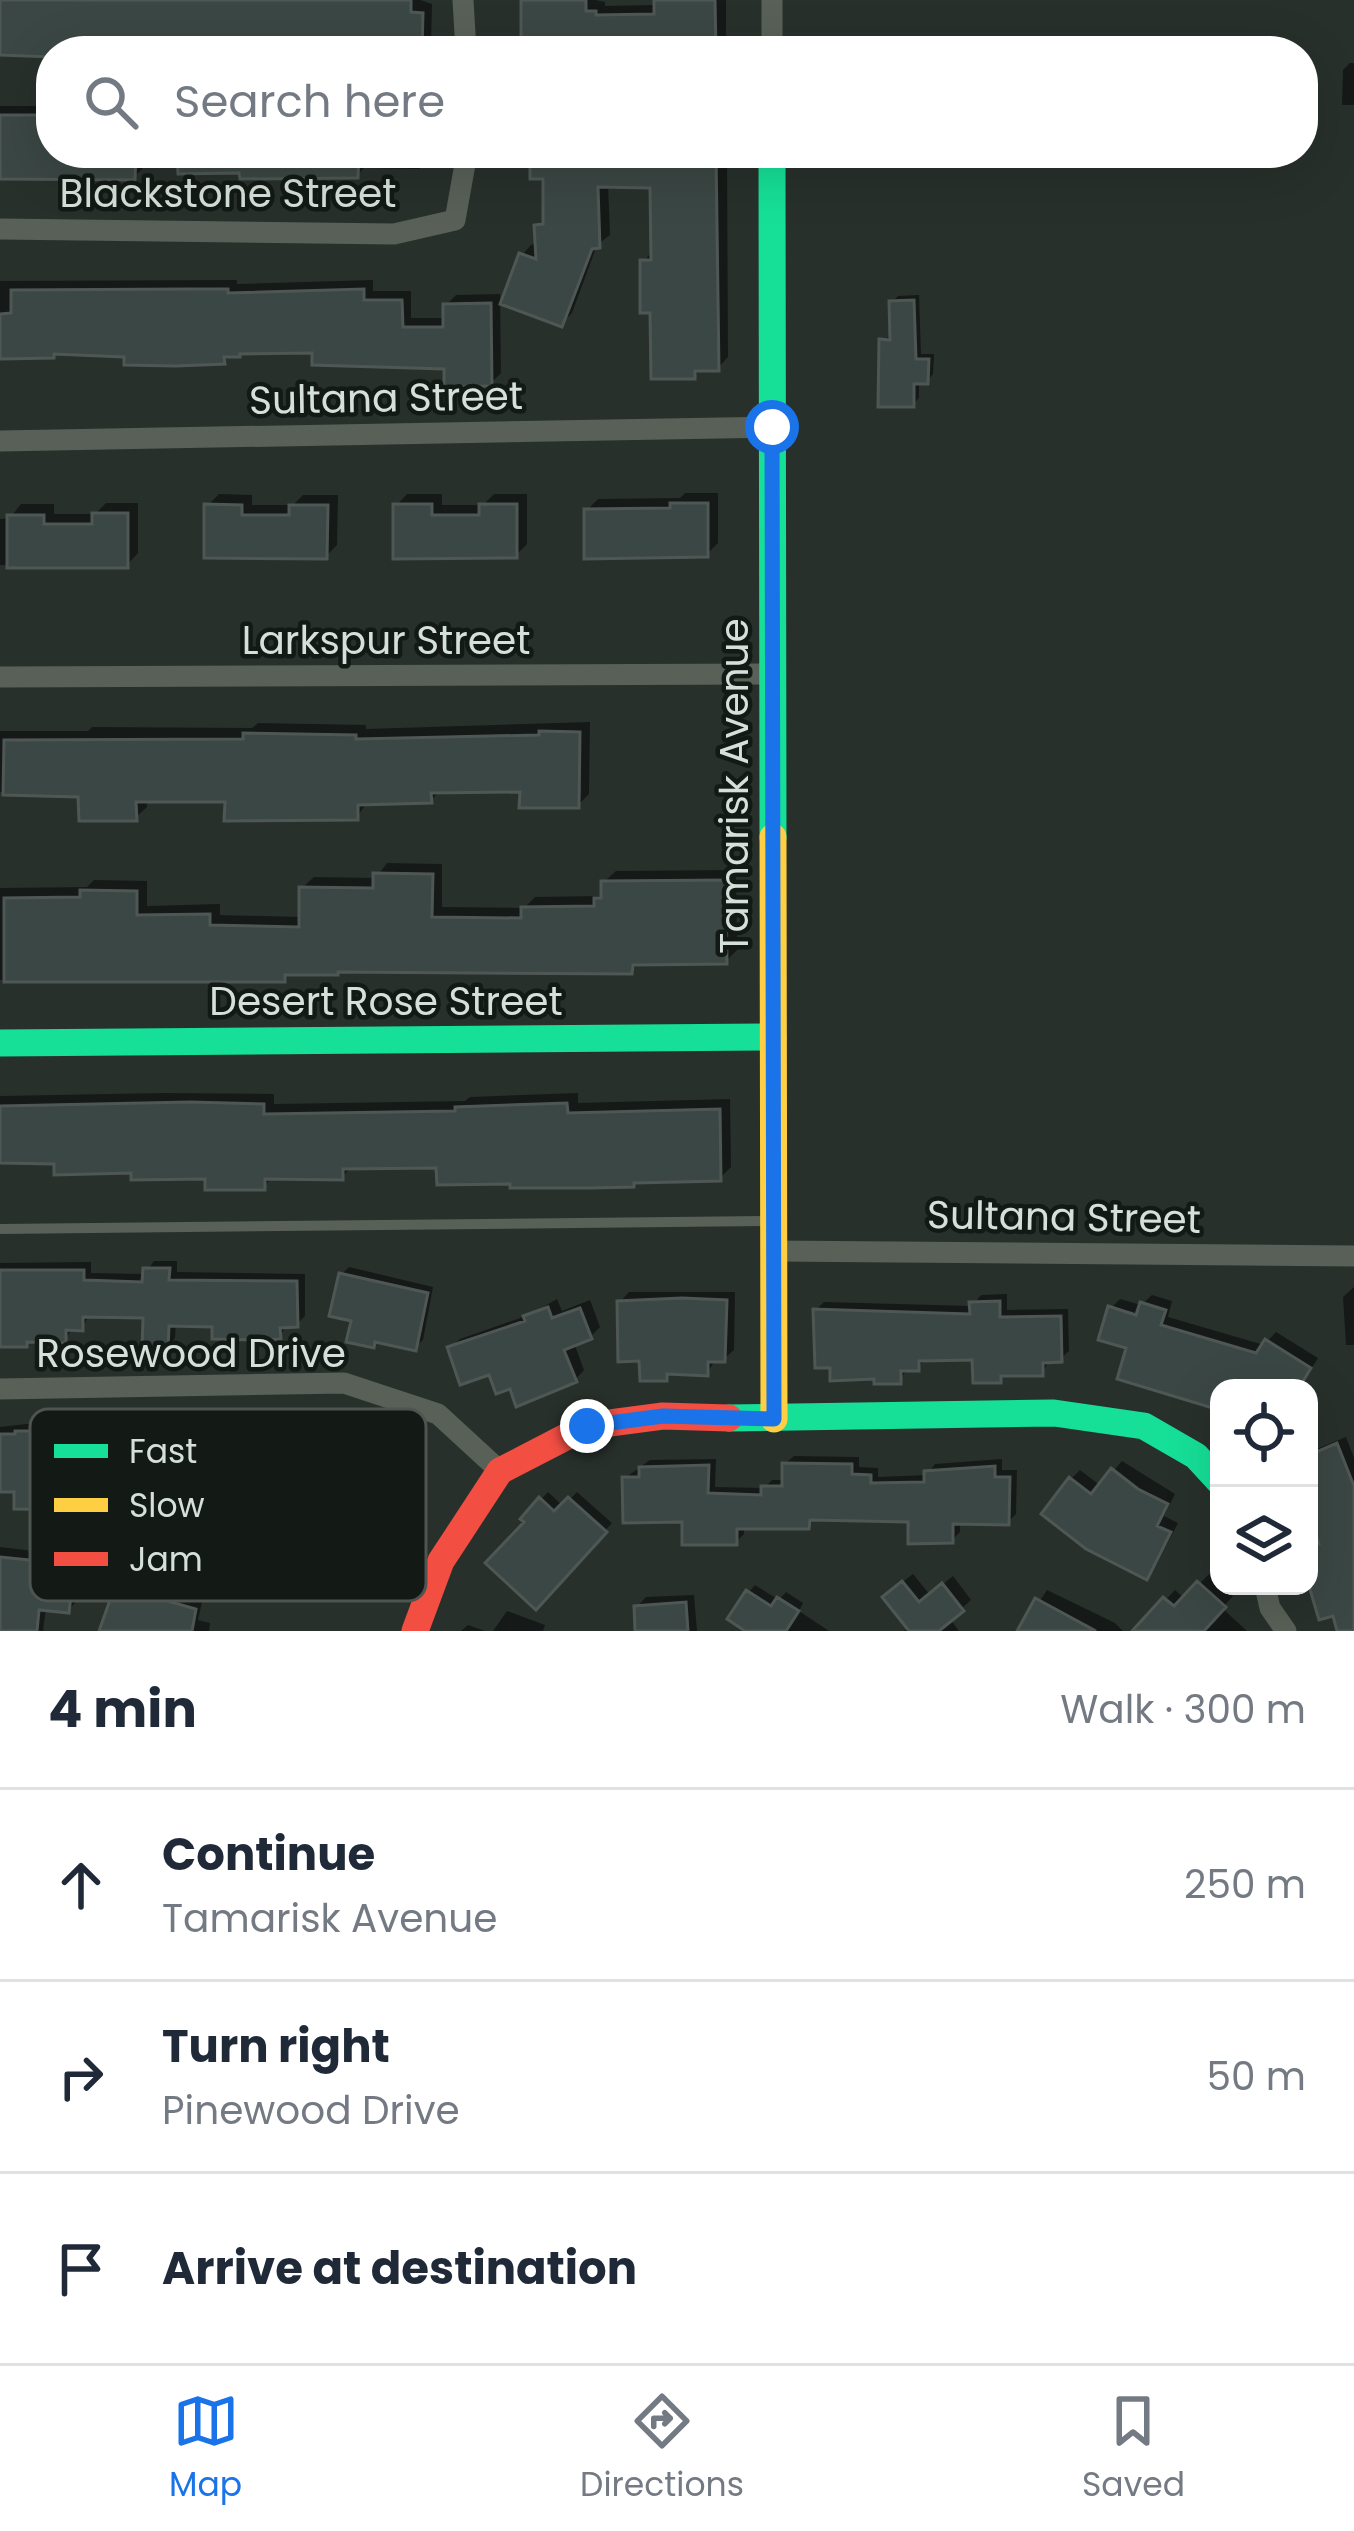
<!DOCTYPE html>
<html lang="en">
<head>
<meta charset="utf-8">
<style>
	:root { --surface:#fff; --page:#f2f2f3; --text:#1f2937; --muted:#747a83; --line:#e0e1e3; --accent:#1a73e8 }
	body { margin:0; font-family:Poppins,sans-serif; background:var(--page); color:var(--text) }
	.controls { position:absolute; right:36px; bottom:36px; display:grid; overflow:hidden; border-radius:24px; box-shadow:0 12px 48px #0002 }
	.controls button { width:108px; height:108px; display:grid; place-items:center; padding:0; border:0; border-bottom:3px solid var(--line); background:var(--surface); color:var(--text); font:60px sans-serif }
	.stop { position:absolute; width:36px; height:36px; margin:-27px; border:9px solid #1a73e8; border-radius:50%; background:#fff }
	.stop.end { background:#1a73e8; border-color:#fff; box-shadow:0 3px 12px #0008 }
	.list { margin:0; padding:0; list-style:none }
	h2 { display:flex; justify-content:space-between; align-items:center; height:156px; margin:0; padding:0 48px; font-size:51px }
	h2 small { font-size:39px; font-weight:400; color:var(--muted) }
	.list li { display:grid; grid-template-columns:78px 1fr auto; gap:36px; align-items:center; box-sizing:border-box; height:192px; padding:0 48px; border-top:3px solid var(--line) }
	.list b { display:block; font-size:45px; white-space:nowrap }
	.list p { margin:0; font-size:39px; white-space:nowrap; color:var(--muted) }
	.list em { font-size:39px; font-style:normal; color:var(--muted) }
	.icon { flex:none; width:66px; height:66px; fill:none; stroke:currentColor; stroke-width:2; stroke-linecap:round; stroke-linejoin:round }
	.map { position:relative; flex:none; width:1354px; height:1631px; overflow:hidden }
	.search { position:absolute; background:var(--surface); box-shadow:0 12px 48px #0002; left:36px; right:36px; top:36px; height:132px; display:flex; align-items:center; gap:30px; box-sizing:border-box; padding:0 42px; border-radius:48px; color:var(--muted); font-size:45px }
	.sheet { height:732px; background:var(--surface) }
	nav { display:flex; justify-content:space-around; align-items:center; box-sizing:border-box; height:168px; border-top:3px solid var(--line); background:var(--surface); font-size:33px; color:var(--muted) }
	nav a { display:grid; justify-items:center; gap:6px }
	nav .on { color:var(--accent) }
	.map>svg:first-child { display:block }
	.shadow { fill:#0007 }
	.building { fill:#3b4744; stroke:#4f5754; stroke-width:3 }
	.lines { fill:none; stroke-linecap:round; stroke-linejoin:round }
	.lane { stroke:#586057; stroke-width:10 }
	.street { stroke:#586057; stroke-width:21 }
	.fast { stroke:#16e098; stroke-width:27 }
	.slow { stroke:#ffcf43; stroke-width:27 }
	.jam { stroke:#f24e42; stroke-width:27 }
	.route { stroke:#1a73e8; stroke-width:15 }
	.labels { text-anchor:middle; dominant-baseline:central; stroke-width:9; stroke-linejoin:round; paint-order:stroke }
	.street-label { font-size:39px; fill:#d6e0da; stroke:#131a16 }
	.key { fill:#131a16; stroke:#4e5551; stroke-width:3 }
	.key-label { font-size:33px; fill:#d6e0da }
</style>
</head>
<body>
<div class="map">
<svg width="1354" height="1631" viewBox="0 0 1354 1631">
	<rect width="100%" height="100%" fill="#28302c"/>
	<!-- shadow -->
	<path class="shadow" d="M 0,0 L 420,0 L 432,4 L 431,43 L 423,51 L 0,51 Z
		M 524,0 L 595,0 L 605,2 L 605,6 L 657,5 L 657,0 L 726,0 L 726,51 L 524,51 Z
		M 1350,63 L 1354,63 L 1354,105 L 1342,105 L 1343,70 Z
		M 51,96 L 51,153 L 429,153 L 429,159 L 419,169 L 364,168 L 357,175 L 242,170 L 180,154 L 144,154 L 144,167 L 134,177 L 0,177 L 0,106 L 41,106 Z
		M 533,153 L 727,153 L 728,357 L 718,368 L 701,368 L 694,376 L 653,310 L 643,262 L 654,250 L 653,185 L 608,184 L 610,235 L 597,245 L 572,313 L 562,323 L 522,255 L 532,244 L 538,246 L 538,226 L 546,217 L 546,176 Z
		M 237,280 L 237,284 L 373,280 L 373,291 L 411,291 L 411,318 L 446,318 L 446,305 L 456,295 L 500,294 L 501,373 L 491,383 L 447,366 L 315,350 L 231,354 L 223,362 L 57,351 L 0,356 L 0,281 Z
		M 919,295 L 921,354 L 934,354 L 933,374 L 927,381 L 919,381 L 919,398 L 913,404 L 882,341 L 893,334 L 892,302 L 898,296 Z
		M 685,493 L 718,493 L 718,543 L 707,554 L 587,510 L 598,499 L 680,498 Z
		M 219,494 L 252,495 L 252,505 L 293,505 L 303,495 L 338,495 L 337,545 L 326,556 L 207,506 Z
		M 407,494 L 442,494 L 442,505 L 483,505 L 494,494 L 527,494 L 527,544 L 516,555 L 396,506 Z
		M 106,503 L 138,503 L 138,553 L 127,565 L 0,565 L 0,519 L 10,518 L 21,504 L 54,504 L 54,514 L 95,514 Z
		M 590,722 L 589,794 L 578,805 L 523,789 L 441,790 L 430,801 L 368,801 L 357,817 L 228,799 L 147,799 L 147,807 L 135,818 L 81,794 L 0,792 L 0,731 L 88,731 L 92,727 L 252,728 L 258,723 L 366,725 L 366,729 Z
		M 387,863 L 442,864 L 442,907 L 524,908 L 535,897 L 600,896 L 604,882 L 616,871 L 736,870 L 737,950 L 726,961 L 640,961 L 631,971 L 340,969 L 290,972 L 284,979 L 0,980 L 0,888 L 87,887 L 94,880 L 147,881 L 147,906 L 220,904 L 220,915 L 302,917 L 302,888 L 314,877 L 376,878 Z
		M 164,1093 L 274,1094 L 274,1104 L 465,1101 L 470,1097 L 578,1093 L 578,1103 L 730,1099 L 731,1167 L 720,1178 L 439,1165 L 352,1166 L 342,1177 L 274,1176 L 263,1187 L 208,1176 L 57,1161 L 0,1160 L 0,1096 Z
		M 154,1261 L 177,1261 L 177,1272 L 305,1274 L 305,1316 L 297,1324 L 288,1325 L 279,1336 L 215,1324 L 176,1323 L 175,1338 L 167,1347 L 146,1315 L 90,1314 L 82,1328 L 73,1328 L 64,1340 L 0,1344 L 0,1263 L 91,1262 L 91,1273 L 145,1274 Z
		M 349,1267 L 433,1287 L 423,1340 L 415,1347 L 378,1339 L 373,1345 L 354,1319 L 342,1274 Z
		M 1354,1287 L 1354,1345 L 1346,1345 L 1343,1297 Z
		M 629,1292 L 735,1292 L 734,1350 L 724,1359 L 716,1359 L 707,1373 L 673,1371 L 666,1378 L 642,1358 L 620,1302 Z
		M 1007,1294 L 1007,1310 L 1068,1309 L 1069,1351 L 1060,1359 L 1050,1359 L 1042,1373 L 1006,1373 L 1000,1380 L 975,1356 L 926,1359 L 917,1368 L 908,1368 L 899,1381 L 816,1310 L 824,1302 L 972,1306 L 981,1295 Z
		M 1152,1295 L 1172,1301 L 1168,1317 L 1264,1345 L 1276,1332 L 1318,1358 L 1299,1388 L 1219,1388 L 1219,1407 L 1130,1346 L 1111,1308 L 1120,1299 L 1141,1305 Z
		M 557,1299 L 562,1311 L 590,1300 L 600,1327 L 590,1337 L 574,1343 L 584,1370 L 575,1380 L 512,1386 L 450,1348 L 460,1339 L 529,1315 Z
		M 26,1424 L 47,1424 L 47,1454 L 120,1458 L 121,1434 L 129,1426 L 152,1427 L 151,1502 L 143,1511 L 122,1497 L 76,1498 L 68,1507 L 17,1489 L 0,1489 L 0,1427 Z
		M 1346,1437 L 1354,1458 L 1354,1623 L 1309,1565 L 1309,1547 L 1321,1540 L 1309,1508 L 1309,1452 Z
		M 794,1456 L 859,1457 L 859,1467 L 878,1468 L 878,1477 L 927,1475 L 935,1464 L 1002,1459 L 1002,1470 L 1017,1470 L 1016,1514 L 1008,1522 L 960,1521 L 960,1532 L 952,1540 L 910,1519 L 817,1517 L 808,1526 L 744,1526 L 744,1534 L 736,1542 L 685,1519 L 625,1478 L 650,1460 L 716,1459 L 715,1487 L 764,1488 L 772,1480 L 785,1480 L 785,1464 Z
		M 1122,1461 L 1175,1494 L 1164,1516 L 1178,1523 L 1155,1567 L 1146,1576 L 1071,1479 L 1080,1470 L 1101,1486 Z
		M 548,1492 L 563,1506 L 577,1492 L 612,1523 L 536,1606 L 528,1522 L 524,1518 Z
		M 0,1547 L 67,1555 L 66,1569 L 80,1570 L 77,1601 L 68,1610 L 46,1608 L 43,1631 L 0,1627 Z
		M 913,1574 L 930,1595 L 953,1576 L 971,1600 L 950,1619 L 959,1631 L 904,1631 L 910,1627 L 895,1588 Z
		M 1209,1574 L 1233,1596 L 1222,1608 L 1247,1631 L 1136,1631 L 1175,1590 L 1185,1599 Z
		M 125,1580 L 202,1602 L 198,1620 L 210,1623 L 209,1631 L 105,1631 L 118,1587 Z
		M 755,1585 L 779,1600 L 786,1592 L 803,1603 L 799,1611 L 829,1631 L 751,1631 L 749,1592 Z
		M 1047,1590 L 1115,1623 L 1123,1631 L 1020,1631 Z
		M 694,1595 L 697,1631 L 638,1631 L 637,1607 L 646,1597 Z
		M 507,1611 L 545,1625 L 543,1631 L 493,1631 Z
		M 468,1625 L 485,1631 L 461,1631 Z"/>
	<!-- building -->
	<path class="building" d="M 0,0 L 411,0 L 411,12 L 423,13 L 422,51 L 51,51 L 51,57 L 0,55 Z
		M 521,0 L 586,0 L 586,11 L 596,11 L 596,15 L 654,14 L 654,0 L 715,0 L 716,51 L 521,51 Z
		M 0,115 L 51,115 L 51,153 L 136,153 L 135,180 L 0,179 Z
		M 177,153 L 359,153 L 358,178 L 240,179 L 239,173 L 178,174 Z
		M 530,153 L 716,153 L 719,371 L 695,371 L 695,379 L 651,379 L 650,313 L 640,313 L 640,260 L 651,260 L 650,188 L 598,187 L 600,248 L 592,249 L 562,327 L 500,304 L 519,253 L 536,259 L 534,225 L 543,224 L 543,179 L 530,179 Z
		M 186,289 L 228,289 L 228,293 L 364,289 L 364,300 L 402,300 L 403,327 L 443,327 L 443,304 L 491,303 L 492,386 L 444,387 L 444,369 L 312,365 L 312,353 L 240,354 L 240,357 L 224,357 L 225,364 L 176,366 L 124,365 L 124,357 L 54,354 L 54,358 L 0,359 L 0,314 L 11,313 L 11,290 Z
		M 914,300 L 916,359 L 929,359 L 928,384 L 914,384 L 914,407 L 878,407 L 879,339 L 890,340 L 889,301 Z
		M 670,503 L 708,503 L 708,557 L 584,559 L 584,509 L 670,508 Z
		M 204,504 L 242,505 L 242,515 L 289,515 L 289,505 L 328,505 L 327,559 L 204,558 Z
		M 393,504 L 432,504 L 432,515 L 479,515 L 479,504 L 517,504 L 517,558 L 393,559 Z
		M 92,513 L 128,513 L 128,568 L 7,568 L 7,515 L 44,515 L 44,524 L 92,524 Z
		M 539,731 L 580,732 L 579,808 L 519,808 L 520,792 L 431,793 L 432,803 L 358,805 L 358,820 L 224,821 L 225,802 L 136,802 L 137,821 L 79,821 L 78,797 L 3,795 L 4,740 L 243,739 L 243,733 L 356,735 L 356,739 L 446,737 L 539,735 Z
		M 373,873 L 433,874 L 432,917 L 521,918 L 521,907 L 594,906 L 594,898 L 601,898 L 601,881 L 726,880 L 727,964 L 633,965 L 632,974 L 338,972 L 338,975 L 285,975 L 285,982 L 4,982 L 4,898 L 80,897 L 80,890 L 137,891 L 137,915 L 210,914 L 210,925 L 299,927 L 299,887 L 373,888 Z
		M 190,1102 L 264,1104 L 264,1114 L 455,1111 L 455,1107 L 567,1103 L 568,1113 L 720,1109 L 721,1181 L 634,1183 L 634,1187 L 591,1188 L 510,1188 L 510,1184 L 437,1185 L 436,1168 L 343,1169 L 343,1180 L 265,1179 L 265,1190 L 205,1190 L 205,1179 L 131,1180 L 131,1173 L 54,1175 L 54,1164 L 0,1163 L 0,1106 Z
		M 143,1268 L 170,1268 L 169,1280 L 297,1281 L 298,1327 L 280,1328 L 281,1339 L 255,1340 L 212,1339 L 212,1327 L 169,1326 L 168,1350 L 142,1349 L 143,1318 L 83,1317 L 83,1331 L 66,1330 L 66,1343 L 27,1342 L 27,1347 L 0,1347 L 0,1270 L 84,1270 L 84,1280 L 142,1282 Z
		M 339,1273 L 428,1293 L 416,1351 L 375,1342 L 374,1348 L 346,1342 L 351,1321 L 329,1316 Z
		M 682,1298 L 727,1300 L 725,1362 L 708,1362 L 708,1376 L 667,1374 L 667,1381 L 640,1381 L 639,1361 L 618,1362 L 617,1301 Z
		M 1000,1301 L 1000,1317 L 1061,1316 L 1062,1362 L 1043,1363 L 1043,1376 L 1001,1376 L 1001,1383 L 973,1383 L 972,1360 L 919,1361 L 919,1371 L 901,1371 L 901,1384 L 874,1384 L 874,1379 L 830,1381 L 830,1368 L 815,1368 L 813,1309 L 970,1314 L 969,1302 Z
		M 1140,1302 L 1166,1310 L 1161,1325 L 1256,1353 L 1265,1339 L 1311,1368 L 1299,1388 L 1219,1388 L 1219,1410 L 1117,1379 L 1126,1348 L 1098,1340 L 1108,1306 L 1136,1315 Z
		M 548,1307 L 552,1318 L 580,1308 L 592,1339 L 564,1350 L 577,1382 L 516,1407 L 510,1389 L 496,1394 L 489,1375 L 460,1385 L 447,1347 L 525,1321 L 523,1316 Z
		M 15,1431 L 40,1431 L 40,1461 L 70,1461 L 70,1465 L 117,1466 L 118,1433 L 145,1434 L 144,1514 L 118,1513 L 118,1500 L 69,1499 L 69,1510 L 14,1509 L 14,1492 L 0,1492 L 0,1434 L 15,1434 Z
		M 1337,1443 L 1354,1486 L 1354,1631 L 1337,1631 L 1333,1616 L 1319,1620 L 1309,1586 L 1309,1548 L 1319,1544 L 1309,1517 L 1309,1455 Z
		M 782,1463 L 852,1464 L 852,1474 L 871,1475 L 871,1483 L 924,1482 L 924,1471 L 995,1466 L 995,1477 L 1010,1477 L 1009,1525 L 953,1524 L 953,1543 L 908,1544 L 908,1522 L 810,1520 L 809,1529 L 737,1529 L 737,1545 L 682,1545 L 682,1522 L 623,1523 L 622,1477 L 639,1477 L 639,1467 L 709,1465 L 708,1493 L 761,1495 L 761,1486 L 782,1486 Z
		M 1111,1468 L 1138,1489 L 1168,1504 L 1157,1526 L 1171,1532 L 1147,1580 L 1086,1549 L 1041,1514 L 1069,1477 L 1091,1494 Z
		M 539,1497 L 554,1511 L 568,1497 L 607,1532 L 536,1610 L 485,1563 L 524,1522 L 520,1519 Z
		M 0,1557 L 60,1563 L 58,1577 L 73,1578 L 69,1613 L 39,1610 L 37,1631 L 0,1631 Z
		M 902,1581 L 919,1602 L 942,1583 L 964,1611 L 939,1631 L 909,1631 L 882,1597 Z
		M 1197,1581 L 1226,1607 L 1204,1631 L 1132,1631 L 1163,1597 L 1174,1606 Z
		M 115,1586 L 196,1609 L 192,1631 L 99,1631 Z
		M 746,1590 L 771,1606 L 777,1597 L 799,1611 L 786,1631 L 745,1631 L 727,1619 Z
		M 1035,1598 L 1096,1631 L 1017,1631 Z
		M 686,1602 L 688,1631 L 635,1631 L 634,1606 Z"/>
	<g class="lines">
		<!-- lane -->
		<path class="lane" d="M 0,1229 L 770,1221"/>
		<!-- street -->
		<path class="street" d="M 463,0 L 466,51
			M 772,0 L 772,51
			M 0,229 L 394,234 L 455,220 L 467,153
			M 0,441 L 772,427
			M 0,677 L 772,674
			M 773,1251 L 1354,1256
			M 0,1389 L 344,1383 L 438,1414 L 500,1471
			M 1265,1586 L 1270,1608 L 1286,1631"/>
		<!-- fast -->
		<path class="fast" d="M 772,153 L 773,837
			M 0,1043 L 773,1037
			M 729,1418 L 1054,1413 L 1144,1426 L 1196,1456 L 1219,1481"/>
		<!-- slow -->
		<path class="slow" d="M 773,837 L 774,1419"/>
		<!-- jam -->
		<path class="jam" d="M 415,1631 L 441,1561 L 500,1471 L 587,1426 L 663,1416 L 729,1418"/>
	</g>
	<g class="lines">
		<!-- route -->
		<path class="route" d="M 587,1426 L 663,1416 L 774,1419 L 772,427"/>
	</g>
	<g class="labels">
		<!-- street labels -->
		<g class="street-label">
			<text x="228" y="193">Blackstone Street</text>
			<text transform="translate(386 398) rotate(-1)">Sultana Street</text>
			<text x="386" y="640">Larkspur Street</text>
			<text transform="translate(734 786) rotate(-90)">Tamarisk Avenue</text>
			<text x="386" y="1001">Desert Rose Street</text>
			<text transform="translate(1064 1217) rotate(1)">Sultana Street</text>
			<text x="191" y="1353">Rosewood Drive</text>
		</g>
	</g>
	<!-- legend -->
	<rect x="30" y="1409" width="396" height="192" rx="18" class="key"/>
	<rect x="54" y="1444" width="54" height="14" fill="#16e098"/>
	<rect x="54" y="1498" width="54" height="14" fill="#ffcf43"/>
	<rect x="54" y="1552" width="54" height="14" fill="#f24e42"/>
	<g class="key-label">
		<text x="129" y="1463">Fast</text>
		<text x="129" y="1517">Slow</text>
		<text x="129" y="1571">Jam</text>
	</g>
</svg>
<div class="controls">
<button><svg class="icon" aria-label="locate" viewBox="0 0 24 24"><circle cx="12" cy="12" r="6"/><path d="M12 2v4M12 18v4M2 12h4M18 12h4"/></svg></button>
<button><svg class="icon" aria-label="layers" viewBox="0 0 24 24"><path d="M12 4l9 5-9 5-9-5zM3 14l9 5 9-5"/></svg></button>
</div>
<div class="stop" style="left:772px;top:427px"></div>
<div class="stop end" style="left:587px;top:1426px"></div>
<div class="search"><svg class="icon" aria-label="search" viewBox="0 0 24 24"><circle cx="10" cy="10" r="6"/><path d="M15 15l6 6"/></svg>Search here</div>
</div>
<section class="sheet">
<h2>4 min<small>Walk · 300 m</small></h2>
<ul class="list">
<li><svg class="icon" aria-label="ahead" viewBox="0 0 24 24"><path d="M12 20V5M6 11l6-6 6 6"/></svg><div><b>Continue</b><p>Tamarisk Avenue</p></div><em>250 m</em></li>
<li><svg class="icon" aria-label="right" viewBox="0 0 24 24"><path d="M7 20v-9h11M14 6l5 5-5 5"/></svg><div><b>Turn right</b><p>Pinewood Drive</p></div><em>50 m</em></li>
<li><svg class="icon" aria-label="arrive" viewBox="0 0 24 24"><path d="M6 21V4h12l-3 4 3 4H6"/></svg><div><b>Arrive at destination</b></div></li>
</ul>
</section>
<nav>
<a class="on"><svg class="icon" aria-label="map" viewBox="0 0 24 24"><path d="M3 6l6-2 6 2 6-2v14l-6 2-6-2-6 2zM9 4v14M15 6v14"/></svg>Map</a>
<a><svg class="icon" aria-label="directions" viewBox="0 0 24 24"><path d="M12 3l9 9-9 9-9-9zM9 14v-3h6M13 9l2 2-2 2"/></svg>Directions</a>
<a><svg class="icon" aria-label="saved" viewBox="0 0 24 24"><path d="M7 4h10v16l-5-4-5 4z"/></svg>Saved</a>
</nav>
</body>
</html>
